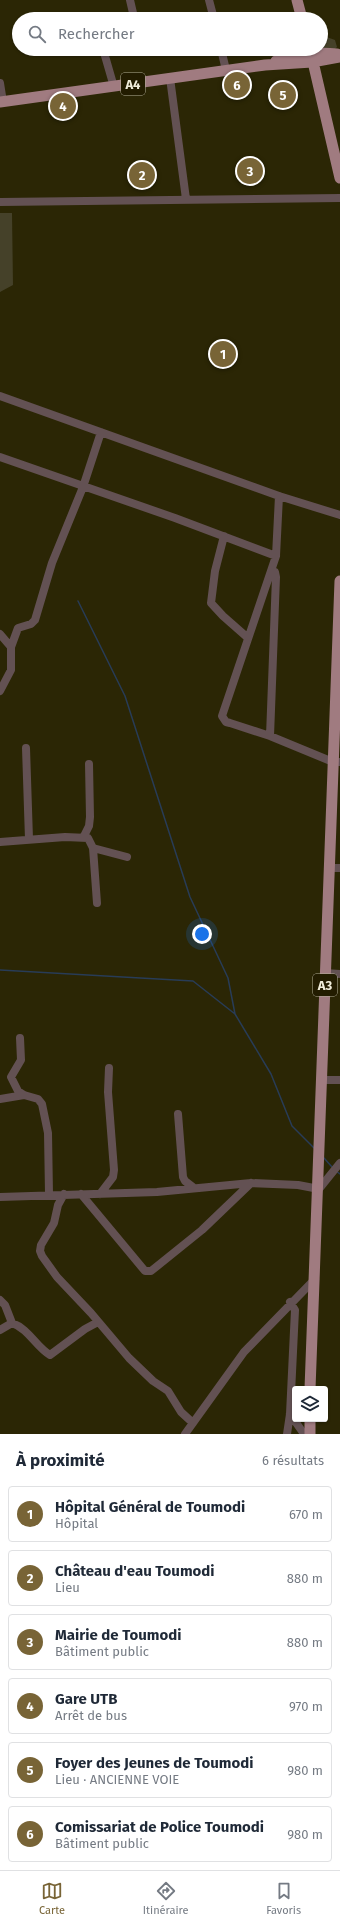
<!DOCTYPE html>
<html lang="fr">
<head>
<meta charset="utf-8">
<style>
	:root { --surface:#fff; --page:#f2f2f3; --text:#1f2937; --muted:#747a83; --line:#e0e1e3; --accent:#786436 }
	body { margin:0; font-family:"Fira Sans",sans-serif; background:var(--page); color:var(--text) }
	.controls { position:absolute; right:12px; bottom:12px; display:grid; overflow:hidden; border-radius:4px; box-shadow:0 1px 3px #0004 }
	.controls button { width:36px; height:36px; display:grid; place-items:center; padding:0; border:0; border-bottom:1px solid var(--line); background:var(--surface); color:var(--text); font:20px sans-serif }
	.you { position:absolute; left:202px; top:934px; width:14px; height:14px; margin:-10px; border:3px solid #fff; border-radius:50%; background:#1a73e8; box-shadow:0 0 0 6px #1a73e833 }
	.badge { display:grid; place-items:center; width:26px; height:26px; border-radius:50%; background:var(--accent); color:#fff; font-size:13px; font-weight:700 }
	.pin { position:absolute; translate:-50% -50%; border:2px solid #fff; box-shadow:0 1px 4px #0006 }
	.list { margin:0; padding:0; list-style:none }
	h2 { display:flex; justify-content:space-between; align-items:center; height:52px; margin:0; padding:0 16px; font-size:17px }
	h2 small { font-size:13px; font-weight:400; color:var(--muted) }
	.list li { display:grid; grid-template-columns:26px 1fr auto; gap:12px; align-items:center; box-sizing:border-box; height:56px; margin:0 8px 8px; padding:0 8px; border:1px solid var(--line); border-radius:4px }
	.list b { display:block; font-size:15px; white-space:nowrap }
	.list p { margin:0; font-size:13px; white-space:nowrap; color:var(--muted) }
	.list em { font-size:13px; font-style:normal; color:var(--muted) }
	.icon { flex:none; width:22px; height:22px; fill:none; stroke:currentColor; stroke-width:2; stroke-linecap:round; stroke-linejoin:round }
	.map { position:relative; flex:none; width:340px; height:1434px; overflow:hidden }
	.search { position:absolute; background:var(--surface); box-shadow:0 1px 3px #0004; left:12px; right:12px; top:12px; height:44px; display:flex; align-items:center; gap:10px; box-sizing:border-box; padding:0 14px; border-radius:22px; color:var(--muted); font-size:15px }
	.sheet { height:436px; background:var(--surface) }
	nav { display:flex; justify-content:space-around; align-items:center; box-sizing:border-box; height:56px; border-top:1px solid var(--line); background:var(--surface); font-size:11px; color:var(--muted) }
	nav a { display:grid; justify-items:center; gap:2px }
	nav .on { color:var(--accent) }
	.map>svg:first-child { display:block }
	.green { fill:#454129 }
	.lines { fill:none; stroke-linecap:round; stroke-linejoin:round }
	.stream { stroke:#283c57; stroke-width:1.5 }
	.minor { stroke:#635153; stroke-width:8 }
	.major { stroke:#a07b80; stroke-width:11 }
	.labels { text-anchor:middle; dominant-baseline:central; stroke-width:4; stroke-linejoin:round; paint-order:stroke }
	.shield { fill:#221c00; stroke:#b2ae99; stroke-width:1 }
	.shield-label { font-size:13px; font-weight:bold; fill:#f0edda }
</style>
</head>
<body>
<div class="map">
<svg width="340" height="1434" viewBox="0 0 340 1434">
	<rect width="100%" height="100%" fill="#2b2605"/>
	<!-- green -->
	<path class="green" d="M 321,35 L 335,40 L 337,47 L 335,49 L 321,49 Z
		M 0,213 L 12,213 L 13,285 L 0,292 Z"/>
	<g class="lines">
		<!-- stream -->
		<path class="stream" d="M 78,601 L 125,696 L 190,897 L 228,978 L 235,1014
			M 0,970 L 193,981 L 235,1014 L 271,1074 L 292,1126 L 314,1148
			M 324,1158 L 332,1167
			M 336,1171 L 340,1174"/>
		<!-- minor -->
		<path class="minor" d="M 130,0 L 133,13
			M 209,0 L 214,19
			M 103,49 L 114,87
			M 221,49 L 226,70
			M 170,78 L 186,199
			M 0,83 L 3,102
			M 0,202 L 340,198
			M 0,396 L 279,496 L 340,515
			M 0,457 L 175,518 L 276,556
			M 279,496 L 276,556 L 222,716 L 226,722 L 230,723 L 270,736 L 333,762 L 340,762
			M 224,536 L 215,571 L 211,603 L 223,616 L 248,638
			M 0,634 L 11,647
			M 0,691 L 11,670 L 11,647 L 18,628 L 31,624 L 35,620 L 52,563 L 83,487 L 101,432
			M 270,736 L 276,577 L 275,572 L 271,571
			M 26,748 L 29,839
			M 84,836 L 89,826 L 90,817 L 89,764
			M 0,842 L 65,837 L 88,838 L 93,848 L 97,903
			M 93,848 L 127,857
			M 330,868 L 340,868
			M 325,973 L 340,974
			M 20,1038 L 21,1060 L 11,1077 L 18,1091 L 24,1095 L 38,1099 L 42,1104 L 48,1133 L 49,1194
			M 322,1080 L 340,1080
			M 0,1099 L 24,1095
			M 178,1114 L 183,1177 L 185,1181 L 194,1188
			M 64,1194 L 58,1205 L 54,1223 L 41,1245 L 40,1251 L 42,1256 L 57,1277 L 91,1313 L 129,1358 L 153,1381 L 168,1391 L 181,1412 L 193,1423
			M 81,1194 L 145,1271 L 151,1271 L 202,1230 L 251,1183
			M 100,1194 L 113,1177 L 114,1170 L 108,1092 L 109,1068
			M 0,1197 L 157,1192 L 251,1183 L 298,1185 L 319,1189 L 340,1163
			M 0,1300 L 5,1305 L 12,1323
			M 0,1330 L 12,1323 C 29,1329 36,1347 50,1355 L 85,1329 L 98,1322
			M 290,1414 L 304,1434
			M 185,1434 L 244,1352 L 315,1279
			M 287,1434 L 290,1414 L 295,1310 L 290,1302"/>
		<!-- major -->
		<path class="major" d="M 297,0 L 302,19
			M 310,49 L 340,178
			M 276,61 C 297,54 315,52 337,54
			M 0,102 L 265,65 L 312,62 L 340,57
			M 310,1389 L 340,581
			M 310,1434 L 310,1419"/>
	</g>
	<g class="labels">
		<!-- shield labels -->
		<g class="shield">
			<rect x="121" y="73" width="24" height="22" rx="3"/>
			<rect x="313" y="974" width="24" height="22" rx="3"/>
		</g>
		<g class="shield-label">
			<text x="133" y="84">A4</text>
			<text x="325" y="985">A3</text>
		</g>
	</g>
</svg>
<div class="controls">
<button><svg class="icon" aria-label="layers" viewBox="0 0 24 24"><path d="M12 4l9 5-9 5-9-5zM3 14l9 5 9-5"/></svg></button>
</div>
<div class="you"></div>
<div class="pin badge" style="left:223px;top:354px">1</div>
<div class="pin badge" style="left:142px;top:175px">2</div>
<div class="pin badge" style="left:250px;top:171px">3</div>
<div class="pin badge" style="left:63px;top:106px">4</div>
<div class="pin badge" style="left:283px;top:95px">5</div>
<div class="pin badge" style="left:237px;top:85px">6</div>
<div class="search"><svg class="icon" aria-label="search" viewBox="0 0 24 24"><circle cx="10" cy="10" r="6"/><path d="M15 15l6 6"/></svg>Rechercher</div>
</div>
<section class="sheet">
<h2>À proximité<small>6 résultats</small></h2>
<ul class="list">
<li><span class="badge">1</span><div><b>Hôpital Général de Toumodi</b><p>Hôpital</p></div><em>670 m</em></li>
<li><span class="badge">2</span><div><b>Château d'eau Toumodi</b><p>Lieu</p></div><em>880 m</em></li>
<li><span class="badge">3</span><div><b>Mairie de Toumodi</b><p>Bâtiment public</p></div><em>880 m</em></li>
<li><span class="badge">4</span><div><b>Gare UTB</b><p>Arrêt de bus</p></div><em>970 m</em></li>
<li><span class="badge">5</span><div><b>Foyer des Jeunes de Toumodi</b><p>Lieu · ANCIENNE VOIE</p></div><em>980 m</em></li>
<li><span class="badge">6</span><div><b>Comissariat de Police Toumodi</b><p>Bâtiment public</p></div><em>980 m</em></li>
</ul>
</section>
<nav>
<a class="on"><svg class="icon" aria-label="map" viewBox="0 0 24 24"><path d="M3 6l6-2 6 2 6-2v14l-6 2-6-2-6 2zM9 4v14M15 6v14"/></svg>Carte</a>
<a><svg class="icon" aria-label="directions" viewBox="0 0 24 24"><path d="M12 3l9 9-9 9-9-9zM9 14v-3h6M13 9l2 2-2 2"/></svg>Itinéraire</a>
<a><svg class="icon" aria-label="saved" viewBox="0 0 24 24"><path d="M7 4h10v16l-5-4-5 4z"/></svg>Favoris</a>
</nav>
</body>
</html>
